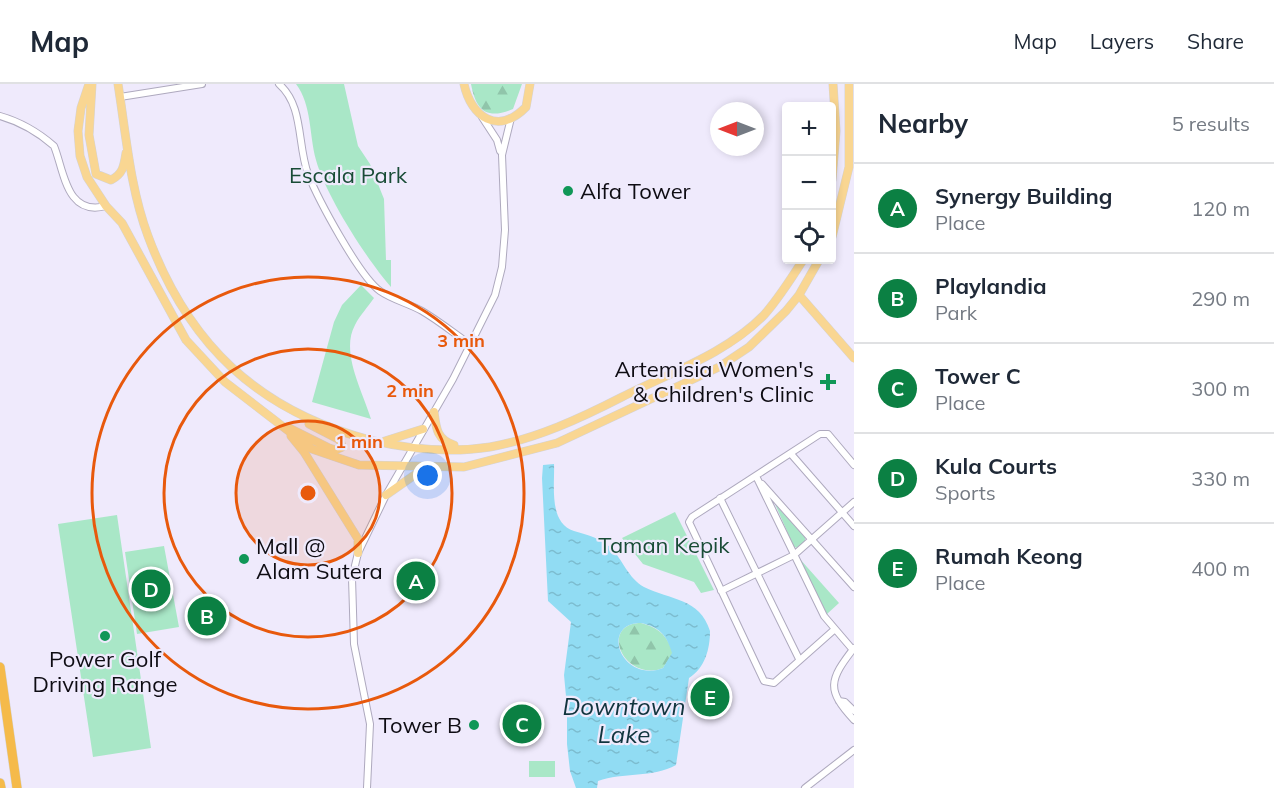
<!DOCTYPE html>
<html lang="en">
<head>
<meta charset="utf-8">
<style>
	:root { --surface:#fff; --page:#f6f6f7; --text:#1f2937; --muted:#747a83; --line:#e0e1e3; --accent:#0b8043 }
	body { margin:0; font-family:Mulish,sans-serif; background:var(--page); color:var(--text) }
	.controls { position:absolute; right:18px; top:18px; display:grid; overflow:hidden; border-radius:6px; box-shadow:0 3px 9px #0003 }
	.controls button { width:54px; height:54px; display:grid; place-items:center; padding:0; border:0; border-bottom:2px solid var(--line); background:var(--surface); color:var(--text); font:30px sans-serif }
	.compass { position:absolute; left:710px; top:18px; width:54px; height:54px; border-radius:50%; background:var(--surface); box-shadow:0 3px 9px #0003; rotate:270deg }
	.you { position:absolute; left:428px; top:392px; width:21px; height:21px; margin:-15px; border:4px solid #fff; border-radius:50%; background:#1a73e8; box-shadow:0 0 0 9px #1a73e833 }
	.badge { display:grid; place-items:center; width:39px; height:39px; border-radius:50%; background:var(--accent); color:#fff; font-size:20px; font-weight:700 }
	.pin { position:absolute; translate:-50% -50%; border:3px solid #fff; box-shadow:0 2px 6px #0006 }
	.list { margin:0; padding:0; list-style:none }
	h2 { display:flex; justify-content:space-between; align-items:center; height:78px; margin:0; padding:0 24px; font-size:26px }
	h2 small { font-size:20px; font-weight:400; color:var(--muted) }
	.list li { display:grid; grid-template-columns:39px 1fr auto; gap:18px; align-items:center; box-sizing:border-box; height:90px; padding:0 24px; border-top:2px solid var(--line) }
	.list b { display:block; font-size:22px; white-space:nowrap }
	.list p { margin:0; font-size:20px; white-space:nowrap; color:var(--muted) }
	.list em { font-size:20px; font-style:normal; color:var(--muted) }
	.icon { flex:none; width:33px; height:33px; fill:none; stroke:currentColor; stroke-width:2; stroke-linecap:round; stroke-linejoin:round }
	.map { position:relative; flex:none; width:854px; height:704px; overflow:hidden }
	header { display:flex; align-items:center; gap:36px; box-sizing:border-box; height:84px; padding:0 30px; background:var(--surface); border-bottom:2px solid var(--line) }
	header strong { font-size:28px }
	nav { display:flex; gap:33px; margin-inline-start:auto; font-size:21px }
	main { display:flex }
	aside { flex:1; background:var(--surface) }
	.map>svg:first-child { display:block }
	.green { fill:#a9e7c7 }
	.forest { fill:url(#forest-firs) }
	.water { fill:url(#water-ripples); fill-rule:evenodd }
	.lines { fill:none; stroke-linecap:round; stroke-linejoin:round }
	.minor-casing { stroke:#aea9be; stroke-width:8 }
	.major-casing { stroke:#d4d3d5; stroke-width:9 }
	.highway-casing { stroke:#d4d3d5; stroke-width:10 }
	.minor { stroke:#fff; stroke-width:6 }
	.major { stroke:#f9d692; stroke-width:8 }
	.highway { stroke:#f5ba4a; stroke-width:9 }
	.ring { fill:none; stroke:#e8590c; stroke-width:3 }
	.poi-dot { fill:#109757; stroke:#efeafc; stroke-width:2 }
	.labels { text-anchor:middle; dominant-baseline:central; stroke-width:4.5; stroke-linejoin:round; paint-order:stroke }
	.park-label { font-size:22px; fill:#194c36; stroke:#efeafc }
	.poi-label { font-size:22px; fill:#0e0c13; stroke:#efeafc; text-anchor:start }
	.water-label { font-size:24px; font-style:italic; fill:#10343e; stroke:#efeafc }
	.centre { fill:#e8590c; stroke:#efeafc; stroke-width:3 }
	.ring-label { font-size:18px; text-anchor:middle; font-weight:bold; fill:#e8590c; stroke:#efeafc; stroke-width:4.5; stroke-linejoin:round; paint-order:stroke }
</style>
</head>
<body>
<header>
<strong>Map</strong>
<nav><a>Map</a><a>Layers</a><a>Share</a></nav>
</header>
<main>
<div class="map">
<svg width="854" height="704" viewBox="0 0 854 704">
	<defs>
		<pattern id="forest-firs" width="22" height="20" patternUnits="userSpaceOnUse" patternTransform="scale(1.5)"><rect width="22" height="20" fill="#a9e7c7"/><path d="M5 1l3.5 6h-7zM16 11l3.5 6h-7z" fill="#90c5aa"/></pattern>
		<pattern id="water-ripples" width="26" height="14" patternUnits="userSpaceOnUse" patternTransform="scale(1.5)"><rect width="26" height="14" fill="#91dcf3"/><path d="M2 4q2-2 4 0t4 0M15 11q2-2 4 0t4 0" fill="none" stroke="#7cbccf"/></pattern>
	</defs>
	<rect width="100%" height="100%" fill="#efeafc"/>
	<!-- green -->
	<path class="green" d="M 296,0 L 344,0 L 358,62 L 370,80 L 384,115 L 386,176 L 391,176 L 391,203 C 367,176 325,110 316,76 C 309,51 312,21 296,0 Z
		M 361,201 L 374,214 C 368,223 360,231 355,241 C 340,268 363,308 371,335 L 312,318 L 334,238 L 342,221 Z
		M 775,420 L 805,453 L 805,458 L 798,464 L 794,463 Z
		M 675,428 L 714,506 L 701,509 L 694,498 L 643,480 L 622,454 Z
		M 117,431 L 151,664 L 93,673 L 58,440 Z
		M 164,462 L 179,543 L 137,550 L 125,468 Z
		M 799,474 L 839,519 L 827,530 Z
		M 529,677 L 555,677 L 555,693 L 529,693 Z"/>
	<!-- forest -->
	<path class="forest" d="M 471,0 L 522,0 L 513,25 C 487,36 476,27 471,0 Z
		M 641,539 C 659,544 667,551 673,569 L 663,584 L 657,586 C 619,592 602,539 641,539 Z"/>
	<!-- water -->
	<path class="water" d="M 554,380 C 555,400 548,439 574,447 C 588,451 600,454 611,464 C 623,476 628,494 644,503 C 670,516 700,514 710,547 C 710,565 705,584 689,594 L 676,681 C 653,694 623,688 598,697 L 597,704 L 576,704 L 570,687 L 567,660 L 567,623 L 564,591 L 571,538 L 548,517 L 542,394 L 543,381 ZM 641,539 C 659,543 667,551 672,569 L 663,584 L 657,586 C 618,593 602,539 641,539 Z"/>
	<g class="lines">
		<defs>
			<path id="minor" d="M 279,0 C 304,22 297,60 308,90 C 318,115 359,192 380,207 C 393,216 408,219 422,227 C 439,237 455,250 471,261
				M 120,13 L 202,0
				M 0,32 C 21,38 38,48 54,62 C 64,86 66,133 106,122
				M 482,33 L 497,56 L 500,67
				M 791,370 L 854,442
				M 756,392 L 824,532 L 853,566
				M 762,400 L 854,503
				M 720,414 L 799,575
				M 721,507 L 794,471 L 854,418
				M 835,545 L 774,599 L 764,597 L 689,438 L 692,433 L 820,350 L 828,350 L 854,381
				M 854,564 C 829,596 826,606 854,636
				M 839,617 L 845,618 L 854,627
				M 367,704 L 370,640 L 354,560 L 352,494 L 358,469 L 386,411 L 453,295 L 495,211 L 502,183 L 505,146 L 502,71 L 511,34
				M 805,704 L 854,666"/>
			<path id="major" d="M 89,0 L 81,24 L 78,47 L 80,72 L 87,93 L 106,122 L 122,139 L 186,256 L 225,298 L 312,365 L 359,381 L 464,383 L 557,359 L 719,283 L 749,263 L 786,227 L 799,211 L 819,176
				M 92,0 L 89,51 L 96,90 L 111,96 C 123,90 124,82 126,69
				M 118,0 C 126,50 130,104 148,152 C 188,260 258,327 370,356 C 408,365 452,369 490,363 C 536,355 581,334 622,313 C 669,289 726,270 764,231 C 779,214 791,195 803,176
				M 464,0 C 471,33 498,52 526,23 L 530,0
				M 832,96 L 836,47 L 833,0
				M 832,153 L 849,83 L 849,0
				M 799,211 L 854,274
				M 434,328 C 436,344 437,356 454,361
				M 291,345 L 329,364 L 335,366 L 342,363 L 340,356 L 309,340
				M 291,352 L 304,368 L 358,455 L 358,469
				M 385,357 L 423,345
				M 386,411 L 426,383"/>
			<path id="highway" d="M 0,583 L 17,704
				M 0,699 L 1,704"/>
		</defs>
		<!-- minor casing -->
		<use href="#minor" class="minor-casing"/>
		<!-- major casing -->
		<use href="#major" class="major-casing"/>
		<!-- highway casing -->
		<use href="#highway" class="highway-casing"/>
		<!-- minor -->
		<use href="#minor" class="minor"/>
		<!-- major -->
		<use href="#major" class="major"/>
		<!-- highway -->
		<use href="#highway" class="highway"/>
	</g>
	<!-- distance rings -->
	<circle cx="308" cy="409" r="72" fill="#e8590c" fill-opacity=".12"/>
	<g class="ring">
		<circle cx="308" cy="409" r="72"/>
		<circle cx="308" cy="409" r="144"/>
		<circle cx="308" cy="409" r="216"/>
	</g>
	<!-- markers -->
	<g class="poi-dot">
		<circle cx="568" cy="107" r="6"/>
		<path d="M825 289h6v6h6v6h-6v6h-6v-6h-6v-6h6z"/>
		<circle cx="244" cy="475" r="6"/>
		<circle cx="105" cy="552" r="6"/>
		<circle cx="474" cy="641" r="6"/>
	</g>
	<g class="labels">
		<!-- park labels -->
		<g class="park-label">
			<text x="348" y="91">Escala Park</text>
			<text x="664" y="461">Taman Kepik</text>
		</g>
		<!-- poi labels -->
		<g class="poi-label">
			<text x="580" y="107">Alfa Tower</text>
			<text x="814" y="285" text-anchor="end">Artemisia Women's<tspan x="814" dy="25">&amp; Children's Clinic</tspan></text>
			<text x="256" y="462">Mall @<tspan x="256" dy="25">Alam Sutera</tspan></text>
			<text x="105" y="575" text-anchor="middle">Power Golf<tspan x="105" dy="25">Driving Range</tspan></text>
			<text x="462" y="641" text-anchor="end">Tower B</text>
		</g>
		<!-- water labels -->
		<g class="water-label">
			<text x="624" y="622">Downtown<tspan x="624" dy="28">Lake</tspan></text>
		</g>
	</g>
	<circle cx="308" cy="409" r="9" class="centre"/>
	<g class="ring-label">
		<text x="461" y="263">3 min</text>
		<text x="410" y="313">2 min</text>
		<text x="359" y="364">1 min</text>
	</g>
</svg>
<div class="controls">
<button>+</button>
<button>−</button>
<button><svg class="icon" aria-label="locate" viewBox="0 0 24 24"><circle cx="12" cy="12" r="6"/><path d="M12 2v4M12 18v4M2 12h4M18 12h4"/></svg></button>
</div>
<svg class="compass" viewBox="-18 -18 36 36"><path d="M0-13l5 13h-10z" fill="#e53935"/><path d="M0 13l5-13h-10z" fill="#747a83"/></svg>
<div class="you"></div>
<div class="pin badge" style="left:416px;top:497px">A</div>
<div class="pin badge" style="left:207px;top:532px">B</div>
<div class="pin badge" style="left:522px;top:640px">C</div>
<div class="pin badge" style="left:151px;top:505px">D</div>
<div class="pin badge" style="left:710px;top:613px">E</div>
</div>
<aside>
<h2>Nearby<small>5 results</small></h2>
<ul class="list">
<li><span class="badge">A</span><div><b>Synergy Building</b><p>Place</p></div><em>120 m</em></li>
<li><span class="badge">B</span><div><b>Playlandia</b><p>Park</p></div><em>290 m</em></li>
<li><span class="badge">C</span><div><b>Tower C</b><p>Place</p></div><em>300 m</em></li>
<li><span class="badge">D</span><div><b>Kula Courts</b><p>Sports</p></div><em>330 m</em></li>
<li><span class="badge">E</span><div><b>Rumah Keong</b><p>Place</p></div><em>400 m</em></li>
</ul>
</aside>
</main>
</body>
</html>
